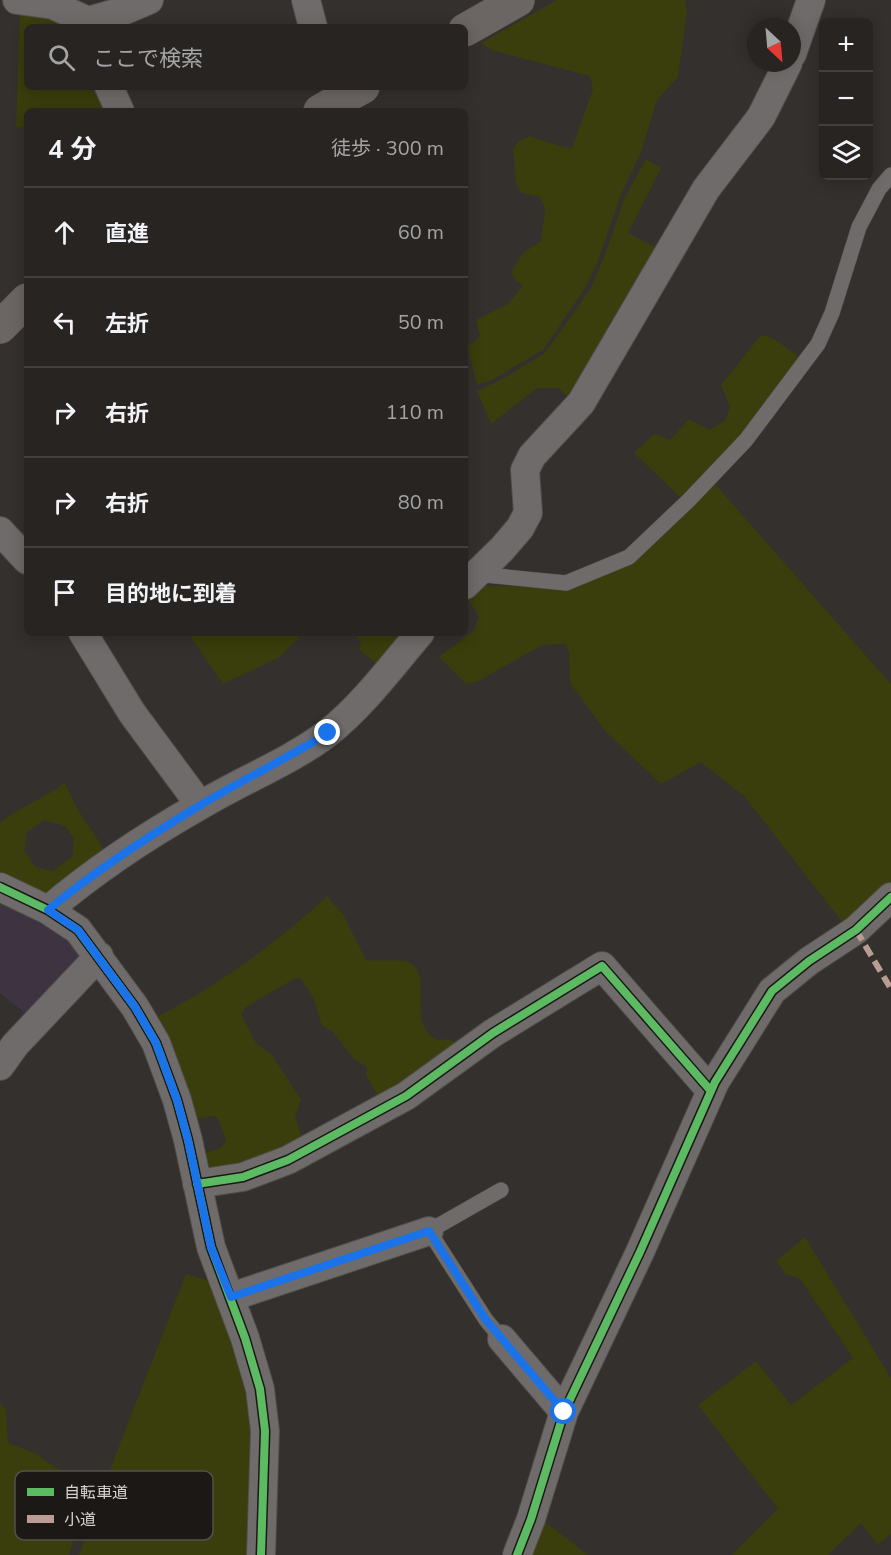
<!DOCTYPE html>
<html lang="ja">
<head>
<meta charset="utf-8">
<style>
	:root { --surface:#272422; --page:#2f2c2a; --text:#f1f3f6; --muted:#a4a4a5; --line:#434140 }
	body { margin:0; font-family:"Nunito Sans","Noto Sans JP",sans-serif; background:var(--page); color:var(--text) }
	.controls { position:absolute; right:18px; top:18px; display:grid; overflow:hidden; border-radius:9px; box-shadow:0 3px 15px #0003 }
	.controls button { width:54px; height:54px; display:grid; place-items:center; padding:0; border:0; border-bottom:2px solid var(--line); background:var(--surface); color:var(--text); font:30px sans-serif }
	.compass { position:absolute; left:747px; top:18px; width:54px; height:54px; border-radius:50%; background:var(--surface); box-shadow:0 3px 15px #0003; rotate:154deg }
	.stop { position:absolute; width:18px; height:18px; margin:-14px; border:4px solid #1a73e8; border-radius:50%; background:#fff }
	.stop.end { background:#1a73e8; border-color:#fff; box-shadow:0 2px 6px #0008 }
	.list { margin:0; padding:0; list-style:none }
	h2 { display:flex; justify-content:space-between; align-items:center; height:78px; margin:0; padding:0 24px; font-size:26px }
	h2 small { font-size:20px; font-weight:400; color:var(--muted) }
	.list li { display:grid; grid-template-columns:39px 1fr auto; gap:18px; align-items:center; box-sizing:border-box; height:90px; padding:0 24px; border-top:2px solid var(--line) }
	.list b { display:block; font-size:22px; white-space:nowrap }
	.list em { font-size:20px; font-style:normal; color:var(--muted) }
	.icon { flex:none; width:33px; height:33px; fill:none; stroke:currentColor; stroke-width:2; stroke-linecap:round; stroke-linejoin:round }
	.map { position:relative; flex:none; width:891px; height:1555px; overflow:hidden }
	.search { position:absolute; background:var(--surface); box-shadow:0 3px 15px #0003; left:24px; top:24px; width:444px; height:66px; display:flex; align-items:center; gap:15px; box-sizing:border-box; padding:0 21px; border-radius:9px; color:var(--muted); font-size:22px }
	.panel { position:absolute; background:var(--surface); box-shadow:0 3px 15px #0003; left:24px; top:108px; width:444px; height:528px; border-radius:9px }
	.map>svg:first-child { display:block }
	.industrial { fill:#3d3341 }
	.green { fill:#3a3d0c; fill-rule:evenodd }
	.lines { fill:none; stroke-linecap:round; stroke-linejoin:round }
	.service-casing { stroke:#514d4b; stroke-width:16 }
	.minor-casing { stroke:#514d4b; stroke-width:30 }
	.secondary-casing { stroke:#514d4b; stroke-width:34 }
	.service { stroke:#6e6b6a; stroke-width:15 }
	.minor { stroke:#6e6b6a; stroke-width:28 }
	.secondary { stroke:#6b6564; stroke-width:33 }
	.quiet { stroke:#b99d93; stroke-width:6; stroke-dasharray:12 6; stroke-linecap:butt }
	.cycleway-casing { stroke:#1b1816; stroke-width:11 }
	.cycleway { stroke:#5cba63; stroke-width:8 }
	.route { stroke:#1a73e8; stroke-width:8 }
	.key { fill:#1b1816; stroke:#54504e; stroke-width:1.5 }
	.key-label { font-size:16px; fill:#d8d2d0 }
</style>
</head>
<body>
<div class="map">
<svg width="891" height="1555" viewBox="0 0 891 1555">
	<rect width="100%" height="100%" fill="#34302e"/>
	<!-- industrial -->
	<path class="industrial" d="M 0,897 L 26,911 L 78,946 L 79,956 L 30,1017 L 0,993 Z"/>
	<!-- green -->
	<path class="green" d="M 557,0 L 685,0 L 687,11 L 678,77 L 657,100 L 641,152 L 620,197 L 598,261 L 585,288 L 544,349 L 492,380 L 477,385 L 467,346 L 478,339 L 480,335 L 476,320 L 508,304 L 523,285 L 514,279 L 511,272 L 523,253 L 541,241 L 545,208 L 540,197 L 521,193 L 516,183 L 513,148 L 519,141 L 530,136 L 559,146 L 572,148 L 593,89 L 590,76 L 491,50 L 481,43 Z
		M 20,8 L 78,27 L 27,27 L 27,87 L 100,87 L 111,111 L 27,111 L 27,125 L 20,128 L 16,127 Z
		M 646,159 L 661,168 L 628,233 L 660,250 L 572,400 L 558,388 L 537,388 L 491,424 L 477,391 L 504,378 L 545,353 L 591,288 L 607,249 L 624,199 Z
		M 761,335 L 773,338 L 802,359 L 737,441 L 682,499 L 634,453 L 654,434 L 670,440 L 689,419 L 709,430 L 725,421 L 730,407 L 721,385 Z
		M 715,484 L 891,684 L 891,888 L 846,927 L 745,797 L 701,762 L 661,784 L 606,732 L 570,683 L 569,653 L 566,644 L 542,645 L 477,682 L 466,684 L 439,657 L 474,630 L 479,616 L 469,601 L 485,586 L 576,587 L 624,565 Z
		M 188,633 L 304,633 L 278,658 L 223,684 Z
		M 352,633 L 407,633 L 377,664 L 359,650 L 361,641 Z
		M 64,782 L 78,810 L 108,855 L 61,888 L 44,894 L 0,876 L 0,823 L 7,817 L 58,788 ZM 44,820 L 65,826 L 74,838 L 72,857 L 53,871 L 36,867 L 24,851 L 27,832 Z
		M 327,896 L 344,916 L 366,960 C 377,961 399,959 408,962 C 432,972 412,1012 427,1031 C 429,1035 434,1038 437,1040 L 451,1039 L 459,1049 L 381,1102 L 366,1075 L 367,1067 L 354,1059 L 332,1031 L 322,1026 L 313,997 L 301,979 L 296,978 L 246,1007 L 241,1014 L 256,1043 L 273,1056 L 301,1100 L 295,1117 L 305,1145 L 207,1177 L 201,1154 L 221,1148 L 226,1140 L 219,1121 L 215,1116 L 191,1119 L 155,1018 C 218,985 275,945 327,896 Z
		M 805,1237 L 891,1378 L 891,1534 L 877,1545 L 861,1523 L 828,1555 L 732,1555 L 778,1509 L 698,1405 L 756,1361 L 791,1405 L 853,1358 L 800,1279 L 786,1274 L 776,1261 Z
		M 186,1274 L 207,1280 C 229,1325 241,1372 251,1421 L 248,1555 L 79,1555 L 116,1454 Z
		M 0,1403 L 6,1410 L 8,1443 L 37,1454 L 53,1466 L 84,1482 L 86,1491 L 75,1508 L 77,1530 L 69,1555 L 0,1555 Z
		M 540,1518 L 588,1555 L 528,1555 Z"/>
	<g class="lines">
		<defs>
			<path id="service" d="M 476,574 L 566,583 L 629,557 L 689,500 L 746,440 L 818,344 L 832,313 L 859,227 L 879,189 L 891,175
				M 501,1190 L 429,1231 L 486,1320 L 502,1339"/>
			<path id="minor" d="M 17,0 L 53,5 L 88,21 L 123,11 L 149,0
				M 306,0 L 313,27
				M 792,54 L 811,0
				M 109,87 L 120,111
				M 0,531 L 27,560
				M 465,585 L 502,549 L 520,528 L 528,513 L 525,470 L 532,456 L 581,403 L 706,189 L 761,117 L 788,63
				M 83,633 L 132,713 L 200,805
				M 0,887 L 48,910 L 78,930 L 135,1007 L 156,1043 L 177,1100 L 188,1140 L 211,1247 L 245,1338 L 260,1389 L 265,1431 L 261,1555
				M 48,910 C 95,870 148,835 201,805 C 241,781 291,761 328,733 C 363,705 391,667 420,633
				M 0,1066 L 15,1045 L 99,956
				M 197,1184 L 243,1177 L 288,1160 L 406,1096 L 493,1033 L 602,966 L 711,1091
				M 231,1297 L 429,1231
				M 502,1339 L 564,1412
				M 517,1555 L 531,1519 L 564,1412 L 640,1252 L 715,1082 L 772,991 L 809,961 L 856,930 L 891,897"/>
			<path id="secondary" d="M 465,30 L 518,0
				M 320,111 L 363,87
				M 0,327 L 27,300"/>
		</defs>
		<!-- service casing -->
		<use href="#service" class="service-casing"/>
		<!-- minor casing -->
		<use href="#minor" class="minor-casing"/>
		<!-- secondary casing -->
		<use href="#secondary" class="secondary-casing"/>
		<!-- service -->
		<use href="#service" class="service"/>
		<!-- minor -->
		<use href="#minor" class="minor"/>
		<!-- secondary -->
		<use href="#secondary" class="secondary"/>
		<!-- quiet -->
		<path class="quiet" d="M 856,930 L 891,989"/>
		<defs>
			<path id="cycleway" d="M 0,887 L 48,910 L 78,930 L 135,1007 L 156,1043 L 177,1100 L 188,1140 L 211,1247 L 245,1338 L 260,1389 L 265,1431 L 261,1555
				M 197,1184 L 243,1177 L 288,1160 L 406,1096 L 493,1033 L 602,966 L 711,1091
				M 517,1555 L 531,1519 L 564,1412 L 640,1252 L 715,1082 L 772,991 L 809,961 L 856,930 L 891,897"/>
		</defs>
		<!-- cycleway casing -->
		<use href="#cycleway" class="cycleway-casing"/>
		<!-- cycleway -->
		<use href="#cycleway" class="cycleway"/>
	</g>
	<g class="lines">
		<!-- route -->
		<path class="route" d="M 328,733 C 286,759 242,780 199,806 C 147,837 95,871 48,910 L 78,930 L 135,1007 L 156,1043 L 177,1100 L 188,1140 L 211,1247 L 231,1297 L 429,1231 L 486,1320 L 564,1412"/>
	</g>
	<!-- legend -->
	<rect x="15" y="1471" width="198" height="69" rx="9" class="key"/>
	<rect x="27" y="1488" width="27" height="8" fill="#5cba63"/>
	<rect x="27" y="1515" width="27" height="8" fill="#b99d93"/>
	<g class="key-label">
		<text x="64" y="1498">自転車道</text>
		<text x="64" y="1525">小道</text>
	</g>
</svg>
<div class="controls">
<button>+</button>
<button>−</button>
<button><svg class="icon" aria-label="layers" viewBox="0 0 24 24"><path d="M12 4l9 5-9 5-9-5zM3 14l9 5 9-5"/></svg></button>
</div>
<svg class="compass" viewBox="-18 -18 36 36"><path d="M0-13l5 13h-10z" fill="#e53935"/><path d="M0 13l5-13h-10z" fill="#a4a4a5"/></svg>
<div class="stop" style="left:564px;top:1412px"></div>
<div class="stop end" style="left:328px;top:733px"></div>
<div class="search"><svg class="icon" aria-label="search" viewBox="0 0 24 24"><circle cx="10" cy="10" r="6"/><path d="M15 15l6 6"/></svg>ここで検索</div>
<section class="panel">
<h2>4 分<small>徒歩 · 300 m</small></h2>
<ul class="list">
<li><svg class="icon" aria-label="ahead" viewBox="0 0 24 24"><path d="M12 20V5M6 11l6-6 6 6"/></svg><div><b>直進</b></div><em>60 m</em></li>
<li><svg class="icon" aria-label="left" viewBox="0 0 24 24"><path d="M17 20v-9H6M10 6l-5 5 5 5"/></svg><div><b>左折</b></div><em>50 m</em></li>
<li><svg class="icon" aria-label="right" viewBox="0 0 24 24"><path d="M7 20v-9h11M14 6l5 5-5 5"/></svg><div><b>右折</b></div><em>110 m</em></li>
<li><svg class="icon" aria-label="right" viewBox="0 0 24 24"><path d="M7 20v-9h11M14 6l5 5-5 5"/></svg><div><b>右折</b></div><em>80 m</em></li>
<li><svg class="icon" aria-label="arrive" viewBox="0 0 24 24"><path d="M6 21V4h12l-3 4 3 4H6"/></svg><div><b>目的地に到着</b></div></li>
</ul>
</section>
</div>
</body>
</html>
